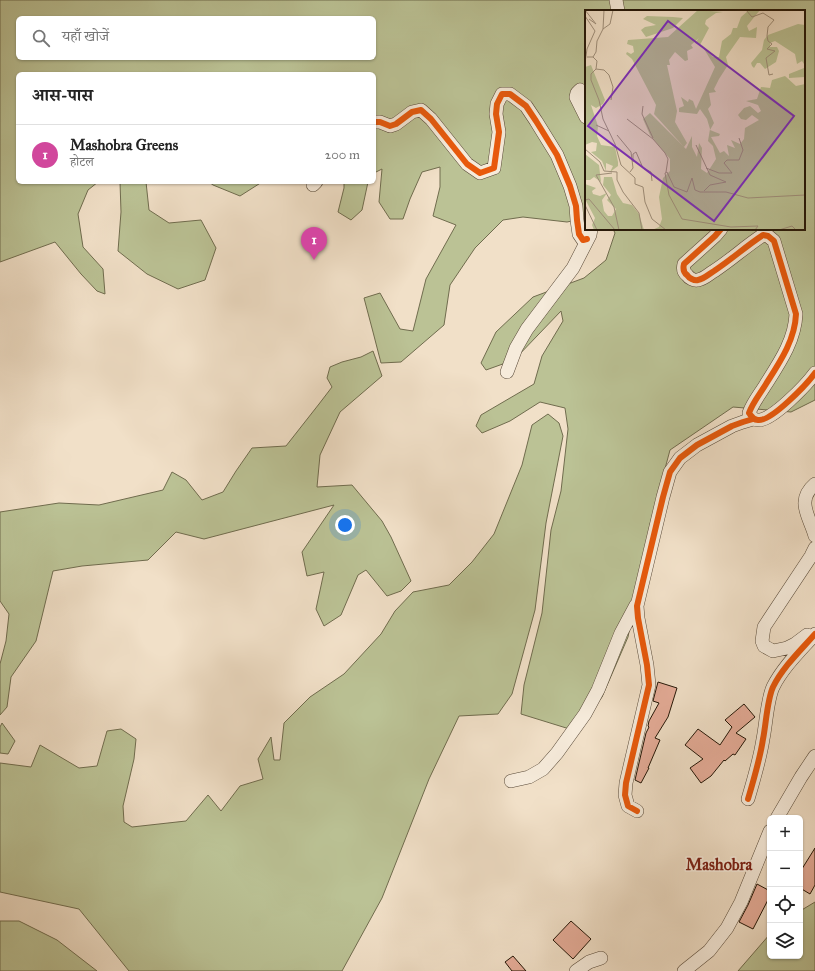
<!DOCTYPE html>
<html lang="hi">
<head>
<meta charset="utf-8">
<style>
	:root { --surface:#fff; --page:#f2f2f2; --text:#222; --muted:#767676; --line:#e0e0e0; --accent:#8f2418 }
	body { margin:0; font-family:"IM FELL Great Primer","Noto Serif Devanagari",serif; background:var(--page); color:var(--text) }
	.controls { position:absolute; right:12px; bottom:12px; display:grid; overflow:hidden; border-radius:6px; box-shadow:0 1px 3px #0004 }
	.controls button { width:36px; height:36px; display:grid; place-items:center; padding:0; border:0; border-bottom:1px solid var(--line); background:var(--surface); color:var(--text); font:20px sans-serif }
	.you { position:absolute; left:345px; top:525px; width:14px; height:14px; margin:-10px; border:3px solid #fff; border-radius:50%; background:#1a73e8; box-shadow:0 0 0 6px #1a73e833 }
	.badge { display:grid; place-items:center; width:26px; height:26px; border-radius:50%; background:var(--accent); color:#fff; font-size:13px; font-weight:700 }
	.pin { position:absolute; translate:-50% -33px; filter:drop-shadow(0 1px 2px #0008) }
	.pin::after { content:''; position:absolute; top:21px; width:14px; height:12px; background:inherit; clip-path:polygon(0 0,100% 0,50% 100%) }
	.list { margin:0; padding:0; list-style:none }
	h2 { display:flex; justify-content:space-between; align-items:center; height:52px; margin:0; padding:0 16px; font-size:17px }
	h2 small { font-size:13px; font-weight:400; color:var(--muted) }
	.list li { display:grid; grid-template-columns:26px 1fr auto; gap:12px; align-items:center; box-sizing:border-box; height:60px; padding:0 16px; border-top:1px solid var(--line) }
	.list b { display:block; font-size:15px; white-space:nowrap }
	.list p { margin:0; font-size:13px; white-space:nowrap; color:var(--muted) }
	.list em { font-size:13px; font-style:normal; color:var(--muted) }
	.icon { flex:none; width:22px; height:22px; fill:none; stroke:currentColor; stroke-width:2; stroke-linecap:round; stroke-linejoin:round }
	.map { position:relative; flex:none; width:815px; height:971px; overflow:hidden }
	.search { position:absolute; background:var(--surface); box-shadow:0 1px 3px #0004; left:16px; top:16px; width:360px; height:44px; display:flex; align-items:center; gap:10px; box-sizing:border-box; padding:0 14px; border-radius:6px; color:var(--muted); font-size:15px }
	.panel { position:absolute; background:var(--surface); box-shadow:0 1px 3px #0004; left:16px; top:72px; width:360px; height:112px; border-radius:6px }
	.map>svg:first-child { display:block }
	.green { fill:#bbc295; stroke:#706c4e; fill-rule:evenodd }
	.building { fill:#e5ac98; stroke:#241607 }
	.lines { fill:none; stroke-linecap:round; stroke-linejoin:round }
	.minor-casing { stroke:#574837; stroke-width:14 }
	.minor { stroke:#f6ebdb; stroke-width:13 }
	.cycleway-casing { stroke:#f6ebdb; stroke-width:8 }
	.cycleway { stroke:#e8590c; stroke-width:6 }
	.labels { text-anchor:middle; dominant-baseline:central; stroke-width:3.5; stroke-linejoin:round; paint-order:stroke }
	.district-label { font-size:16px; font-weight:bold; fill:#7a1f14; stroke:#f6ebdb }
	.inset-road { fill:none; stroke:#9f8f7b; stroke-width:1 }
	.view { fill:#7b2cbf; fill-opacity:0.15; stroke:#7b2cbf; stroke-width:2 }
	.inset-edge { fill:none; stroke:#241607; stroke-width:2 }
</style>
</head>
<body>
<div class="map">
<svg width="815" height="971" viewBox="0 0 815 971">
	<rect width="100%" height="100%" fill="#f1e0c8"/>
	<filter id="stains"><feTurbulence type="fractalNoise" baseFrequency=".005" numOctaves="4"/><feColorMatrix values="0 0 0 0 .2 0 0 0 0 .09 0 0 0 0 .02 0 0 0 .5 -.17"/></filter>
	<radialGradient id="worn" r=".72"><stop offset=".6" stop-color="#630" stop-opacity="0"/><stop offset="1" stop-color="#630" stop-opacity=".3"/></radialGradient>
	<!-- green -->
	<path class="green" d="M 0,0 L 815,0 L 815,400 L 791,412 L 733,407 L 670,450 L 650,525 L 628,637 L 602,697 L 576,731 L 521,714 L 524,685 L 542,613 L 551,530 L 561,491 L 568,429 L 565,408 L 540,402 L 510,421 L 482,433 L 476,426 L 481,415 L 534,384 L 542,356 L 563,321 L 561,311 L 514,360 L 486,370 L 481,363 L 496,332 L 533,297 L 584,278 L 606,260 L 615,233 L 613,229 L 804,229 L 804,11 L 586,11 L 586,218 L 567,222 L 523,217 L 503,220 L 475,248 L 450,285 L 444,325 L 401,362 L 381,363 L 373,332 L 364,298 L 380,293 L 400,329 L 413,331 L 426,279 L 456,225 L 433,216 L 440,187 L 440,167 L 422,172 L 410,199 L 403,219 L 390,219 L 379,202 L 382,169 L 374,173 L 374,74 L 18,74 L 18,182 L 98,182 L 88,190 L 78,214 L 83,247 L 103,269 L 105,294 L 97,291 L 81,274 L 55,242 L 0,262 ZM 18,18 L 374,18 L 374,58 L 18,58 Z
		M 118,182 L 146,182 L 149,210 L 169,223 L 201,220 L 216,248 L 205,280 L 178,289 L 147,274 L 118,251 L 121,212 L 120,182 Z
		M 209,182 L 262,182 L 240,196 L 213,185 Z
		M 344,182 L 368,182 L 362,210 L 351,220 L 338,212 L 344,188 Z
		M 373,351 L 382,376 L 340,412 L 320,455 L 317,487 L 352,485 L 382,521 L 391,537 L 411,581 L 401,591 L 387,596 L 366,570 L 358,575 L 341,615 L 324,626 L 316,609 L 324,572 L 307,576 L 302,552 L 334,505 L 204,539 L 176,532 L 148,560 L 82,566 L 53,571 L 36,641 L 11,677 L 7,707 L 0,715 L 0,664 L 6,641 L 9,614 L 0,601 L 0,512 L 59,503 L 99,505 L 163,490 L 172,472 L 186,480 L 202,500 L 223,492 L 236,471 L 252,448 L 286,446 L 319,404 L 332,387 L 327,378 L 330,367 L 342,362 L 361,357 Z
		M 548,414 L 559,423 L 563,436 L 546,523 L 535,610 L 512,694 L 498,714 L 459,716 L 429,779 L 382,898 L 342,971 L 129,971 L 79,909 L 0,892 L 0,763 L 31,767 L 40,745 L 79,768 L 97,766 L 107,731 L 121,729 L 136,739 L 134,759 L 123,806 L 124,822 L 132,827 L 186,821 L 208,795 L 221,811 L 240,786 L 263,779 L 258,759 L 271,737 L 274,760 L 280,760 L 284,723 L 310,697 L 344,674 L 381,634 L 395,611 L 413,592 L 449,585 L 472,562 L 494,534 L 522,465 L 532,425 Z
		M 2,723 L 15,741 L 8,754 L 0,753 L 0,727 Z
		M 815,902 L 815,971 L 738,971 L 770,934 L 770,956 L 800,956 L 800,911 Z
		M 0,921 L 19,921 L 57,940 L 97,971 L 0,971 Z"/>
	<!-- building -->
	<path class="building" d="M 658,682 L 677,688 L 668,717 L 655,738 L 660,740 L 648,768 L 649,768 L 641,783 L 635,780 L 646,733 L 649,727 L 648,726 L 649,721 L 659,703 L 653,701 Z
		M 744,704 L 755,717 L 736,733 L 746,739 L 735,755 L 733,754 L 725,761 L 724,760 L 711,776 L 701,783 L 690,768 L 703,759 L 685,745 L 698,729 L 720,745 L 732,727 L 725,720 Z
		M 815,848 L 815,885 L 810,894 L 800,888 L 800,872 Z
		M 757,884 L 770,891 L 770,896 L 753,929 L 739,922 L 748,905 Z
		M 571,921 L 591,939 L 573,959 L 553,940 Z
		M 513,956 L 526,971 L 512,971 L 505,962 Z"/>
	<g class="lines">
		<defs>
			<path id="minor" d="M 616,0 L 618,11
				M 586,94 L 580,90 L 577,93 L 576,97 L 586,117
				M 374,122 L 380,122 L 390,126 L 396,124 L 412,112 L 421,110 L 431,119 L 467,164 L 480,173 L 494,168 L 499,132 L 496,114 L 497,104 L 502,94 L 510,94 L 526,106 L 536,121 L 557,155 L 570,186 L 576,206 L 577,220 L 579,234 L 583,240 L 587,239
				M 313,185 L 316,182
				M 721,229 L 715,236 L 684,264 C 683,268 683,272 687,275 C 689,278 694,281 698,280 C 704,279 709,274 714,271 C 731,260 746,246 763,235 L 768,236 L 774,241 L 796,314 C 795,340 780,362 766,384 C 760,394 753,402 749,413 C 752,417 753,420 758,420 C 771,422 807,384 815,373
				M 507,372 L 516,348 L 527,329 L 573,268 L 590,235 L 591,229
				M 815,484 C 795,501 810,517 815,536
				M 807,635 L 795,644 L 787,648 L 773,651 L 764,646 L 762,641 L 764,627 L 811,556 L 815,548
				M 511,781 L 529,777 L 543,769 L 557,753 L 585,714 L 598,690 L 621,633 L 636,605
				M 748,799 C 754,779 760,759 763,739 C 766,725 767,700 773,687 C 783,667 800,651 815,634
				M 637,811 L 628,806 L 625,795 L 626,783 L 649,685 L 647,665 L 638,618 L 637,606 L 663,497 L 670,472 L 680,458 L 697,445 L 732,426 L 743,422 L 753,419
				M 777,818 L 801,777 L 815,756
				M 576,971 L 589,962 L 601,958
				M 684,971 L 709,951 L 727,928 L 741,902 L 770,831"/>
		</defs>
		<!-- minor casing -->
		<use href="#minor" class="minor-casing"/>
		<!-- minor -->
		<use href="#minor" class="minor"/>
		<defs>
			<path id="cycleway" d="M 374,122 L 380,122 L 390,126 L 396,124 L 412,112 L 421,110 L 431,119 L 467,164 L 480,173 L 494,168 L 499,132 L 496,114 L 497,104 L 502,94 L 510,94 L 526,106 L 536,121 L 557,155 L 570,186 L 576,206 L 577,220 L 579,234 L 583,240 L 587,239
				M 721,229 L 715,236 L 684,264 C 683,268 683,272 687,275 C 689,278 694,281 698,280 C 704,279 709,274 714,271 C 731,260 746,246 763,235 L 768,236 L 774,241 L 796,314 C 795,340 780,362 766,384 C 760,394 753,402 749,413 C 752,417 753,420 758,420 C 771,422 807,384 815,373
				M 748,799 C 754,779 760,759 763,739 C 766,725 767,700 773,687 C 783,667 800,651 815,634
				M 637,811 L 628,806 L 625,795 L 626,783 L 649,685 L 647,665 L 638,618 L 637,606 L 663,497 L 670,472 L 680,458 L 697,445 L 732,426 L 743,422 L 753,419"/>
		</defs>
		<!-- cycleway casing -->
		<use href="#cycleway" class="cycleway-casing"/>
		<!-- cycleway -->
		<use href="#cycleway" class="cycleway"/>
	</g>
	<g class="labels">
		<!-- district labels -->
		<g class="district-label">
			<text x="719" y="864">Mashobra</text>
		</g>
	</g>
	<!-- overview -->
	<g transform="translate(585 10)">
		<rect width="220" height="220" fill="#f1e0c8"/>
		<path d="M 113,0 L 138,2 L 131,3 L 121,10 L 120,14 L 124,18 L 115,35 L 110,33 L 114,28 L 106,35 L 108,38 L 102,41 L 103,50 L 100,51 L 90,42 L 84,50 L 85,55 L 82,55 L 92,101 L 90,112 L 102,133 L 99,137 L 69,104 L 71,95 L 47,49 L 41,44 L 42,42 L 46,44 L 49,42 L 48,36 L 42,34 L 43,30 L 83,27 ZM 164,0 L 175,0 L 162,16 L 164,21 L 172,17 L 171,28 L 155,27 L 141,47 L 143,55 L 134,69 L 129,79 L 131,82 L 124,83 L 126,95 L 123,99 L 129,113 L 125,120 L 135,124 L 134,126 L 126,127 L 135,143 L 139,141 L 144,146 L 142,135 L 150,138 L 146,130 L 155,134 L 159,129 L 160,118 L 174,110 L 167,105 L 161,110 L 156,109 L 153,105 L 159,98 L 165,96 L 173,103 L 176,101 L 173,95 L 161,91 L 172,89 L 176,77 L 185,78 L 187,70 L 200,66 L 211,76 L 220,74 L 220,220 L 67,220 L 74,217 L 77,209 L 74,187 L 78,168 L 85,161 L 85,149 L 65,125 L 58,109 L 65,103 L 101,139 L 107,126 L 107,137 L 112,147 L 114,133 L 117,138 L 116,159 L 122,163 L 131,149 L 128,136 L 123,131 L 125,119 L 122,109 L 115,99 L 112,104 L 94,102 L 94,98 L 99,96 L 96,87 L 103,92 L 104,89 L 108,91 L 111,99 L 130,57 L 116,34 L 128,47 L 134,47 L 137,31 L 146,24 L 148,18 L 152,18 L 156,7 ZM 62,6 L 88,7 L 98,8 L 88,18 L 61,27 L 56,20 L 60,17 L 71,15 L 58,9 ZM 213,14 L 220,15 L 220,67 L 204,68 L 204,64 L 219,58 L 219,54 L 217,51 L 212,54 L 210,44 L 190,31 L 185,33 L 185,37 L 192,37 L 194,41 L 191,52 L 180,59 L 175,53 L 172,53 L 169,58 L 167,56 L 166,53 L 177,40 L 179,30 L 183,25 ZM 6,55 L 20,90 L 18,94 L 11,98 L 6,95 L 13,116 L 12,126 L 16,135 L 30,137 L 33,152 L 33,156 L 25,162 L 28,156 L 21,153 L 21,161 L 17,151 L 6,142 L 11,141 L 12,133 L 7,132 L 0,135 L 0,57 ZM 0,144 L 14,155 L 16,172 L 9,167 L 5,170 L 0,170 ZM 19,167 L 27,167 L 32,184 L 38,193 L 47,195 L 54,204 L 59,220 L 9,220 L 7,215 L 10,208 L 0,189 L 0,174 L 11,178 L 7,181 L 8,184 L 15,186 L 22,183 L 17,190 L 19,201 L 23,206 L 27,206 L 31,199 L 22,190 L 26,185 L 18,175 Z" fill="#bbc295"/>
		<path class="inset-road" d="M 0,0 L 11,14 L 4,9M 161,0 L 167,7 L 178,3 L 189,10 L 183,17 L 182,26 L 183,31 L 187,34 L 182,39 L 190,41 L 181,48 L 184,65 L 188,64M 0,6 L 10,21 L 2,39 L 0,53M 18,19 L 25,14 L 28,0M 2,47 L 8,47 L 11,42 L 12,31 L 18,19 L 19,0M 8,47 L 12,51 L 11,59 L 19,60 L 24,65 L 28,77 L 26,90M 11,59 L 6,64 L 6,70 L 14,90 L 18,109 L 30,134 L 36,155 L 50,168 L 50,174 L 58,177 L 60,192 L 67,209 L 81,220M 58,96 L 57,104 L 68,128M 42,109 L 68,129 L 80,143 L 83,149 L 81,162M 11,115 L 24,121M 32,125 L 46,142 L 48,158 L 45,162M 111,135 L 125,165 L 141,172 L 125,175 L 119,181M 0,139 L 15,152 L 19,161 L 32,162 L 32,170 L 38,182 L 54,203 L 57,220M 48,152 L 48,144 L 51,142 L 58,158 L 66,162 L 67,171M 121,158 L 134,163 L 147,163 L 139,153 L 142,150 L 154,150 L 158,140 L 154,128M 27,163 L 11,165 L 29,197 L 34,220M 0,190 L 4,189 L 30,220M 0,195 L 12,220M 170,220 L 173,216 L 146,217 L 97,209 L 84,185 L 80,163 L 82,162 L 89,177 L 102,182 L 107,168 L 110,180 L 115,182 L 141,182 L 163,188 L 220,185M 194,220 L 207,216 L 211,220"/>
		<path class="view" d="M 83,11 L 209,106 L 129,211 L 3,116 Z"/>
		<rect width="220" height="220" class="inset-edge"/>
	</g>
	<rect width="100%" height="100%" filter="url(#stains)"/>
	<rect width="100%" height="100%" fill="url(#worn)"/>
</svg>
<div class="controls">
<button>+</button>
<button>−</button>
<button><svg class="icon" aria-label="locate" viewBox="0 0 24 24"><circle cx="12" cy="12" r="6"/><path d="M12 2v4M12 18v4M2 12h4M18 12h4"/></svg></button>
<button><svg class="icon" aria-label="layers" viewBox="0 0 24 24"><path d="M12 4l9 5-9 5-9-5zM3 14l9 5 9-5"/></svg></button>
</div>
<div class="you"></div>
<div class="pin badge" style="left:314px;top:260px;background:#d1479c">1</div>
<div class="search"><svg class="icon" aria-label="search" viewBox="0 0 24 24"><circle cx="10" cy="10" r="6"/><path d="M15 15l6 6"/></svg>यहाँ खोजें</div>
<section class="panel">
<h2>आस-पास<small></small></h2>
<ul class="list">
<li><span class="badge" style="background:#d1479c">1</span><div><b>Mashobra Greens</b><p>होटल</p></div><em>200 m</em></li>
</ul>
</section>
</div>
</body>
</html>
